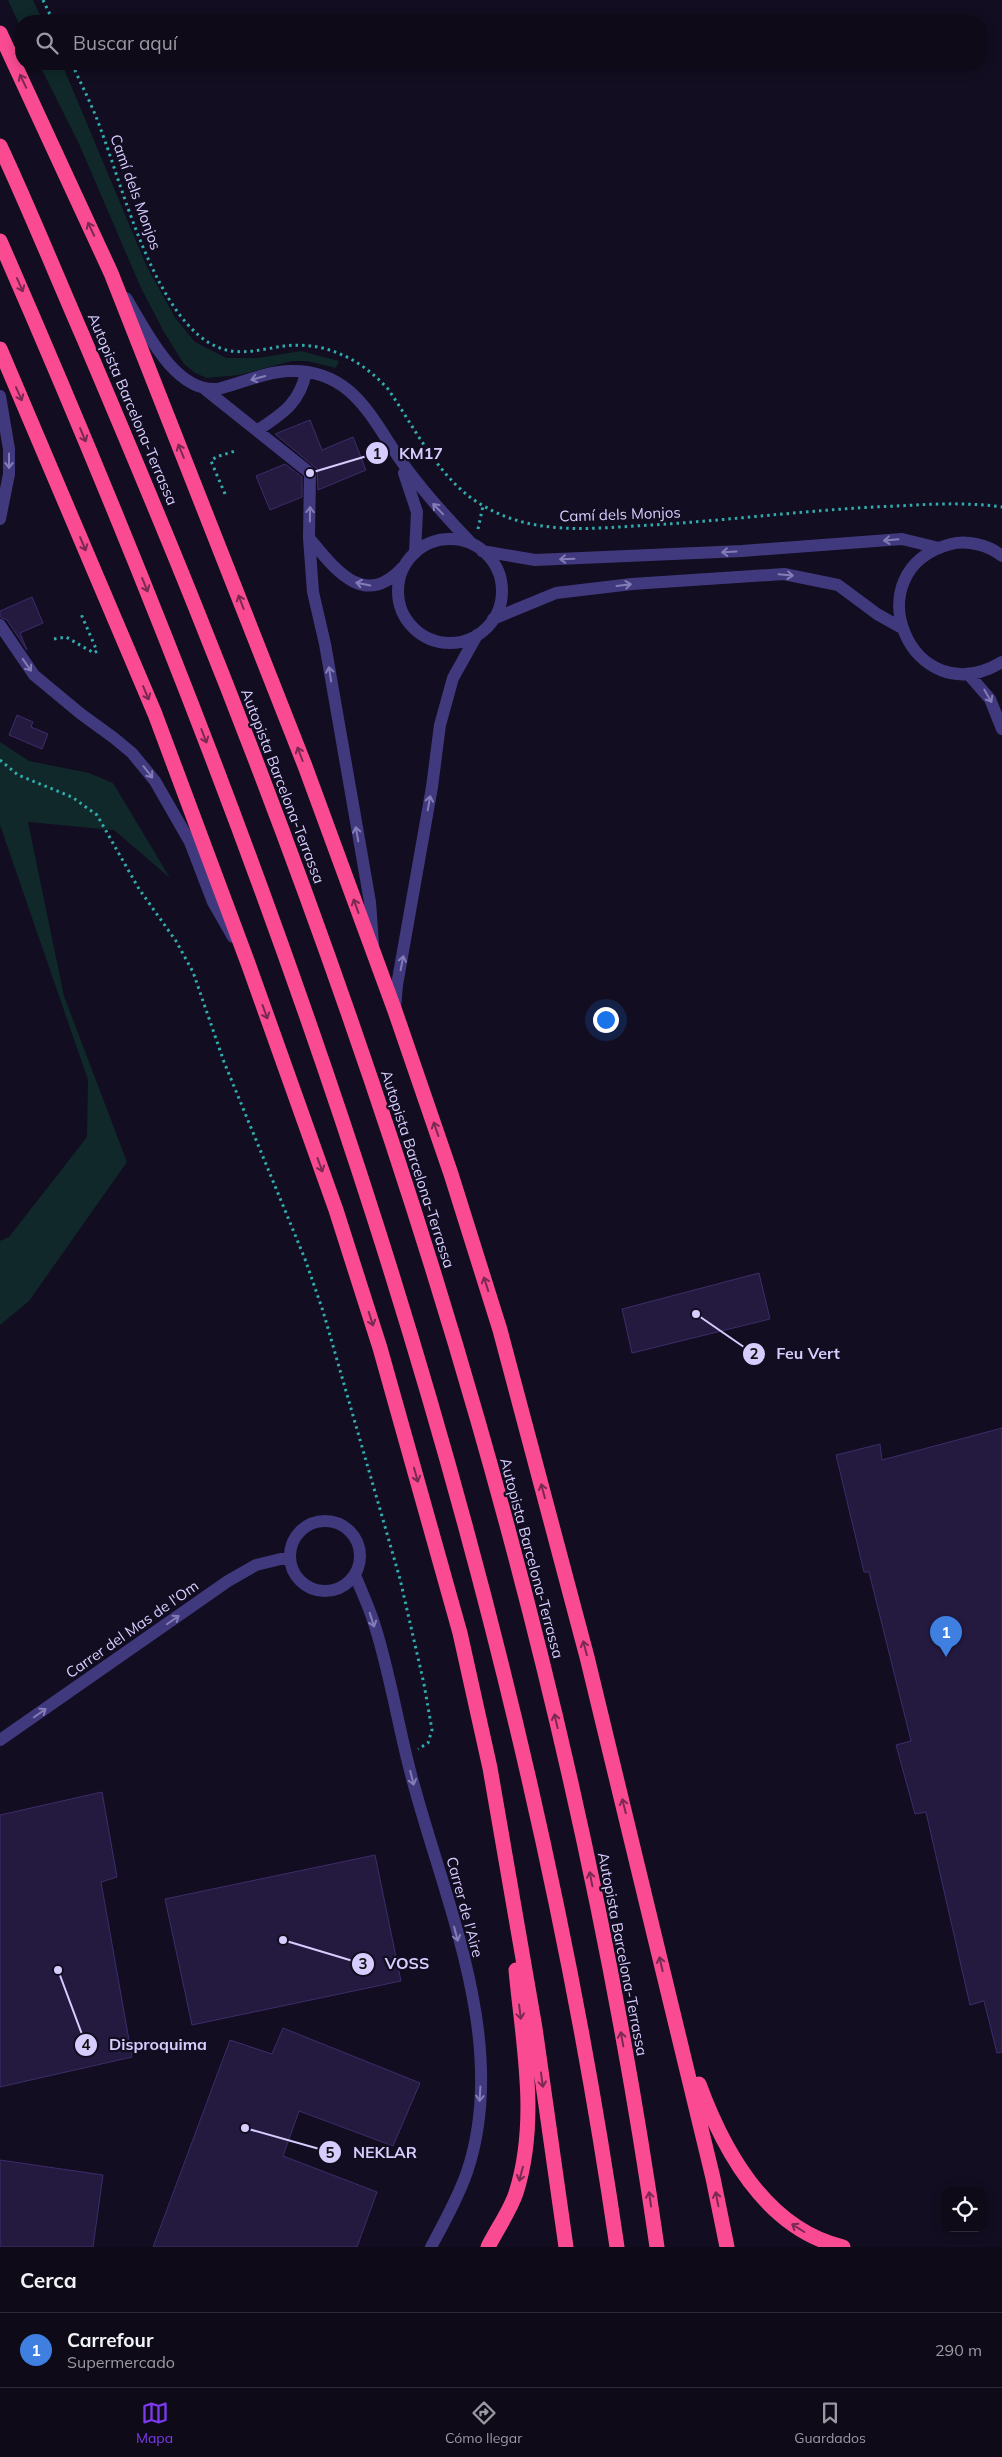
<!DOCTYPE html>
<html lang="es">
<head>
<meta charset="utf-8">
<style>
	:root { --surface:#0e0a18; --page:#171321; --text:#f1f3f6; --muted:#9b9aa2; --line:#2e2b37; --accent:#7c3aed }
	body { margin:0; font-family:Mulish,sans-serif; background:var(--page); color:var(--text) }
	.controls { position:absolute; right:15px; bottom:15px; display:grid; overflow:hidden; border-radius:10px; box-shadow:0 2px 12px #0003 }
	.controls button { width:45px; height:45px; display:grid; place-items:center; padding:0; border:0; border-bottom:1px solid var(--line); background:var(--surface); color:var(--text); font:25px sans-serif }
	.you { position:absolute; left:605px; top:1019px; width:18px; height:18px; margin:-12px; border:4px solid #fff; border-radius:50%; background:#1a73e8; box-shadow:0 0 0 8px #1a73e833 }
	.badge { display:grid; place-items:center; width:32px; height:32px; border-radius:50%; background:var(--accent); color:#fff; font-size:16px; font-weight:700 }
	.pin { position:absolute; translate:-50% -41px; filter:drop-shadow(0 1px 2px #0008) }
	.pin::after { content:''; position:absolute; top:26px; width:18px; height:15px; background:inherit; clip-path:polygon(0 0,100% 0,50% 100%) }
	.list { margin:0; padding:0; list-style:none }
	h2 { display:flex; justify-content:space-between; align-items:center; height:65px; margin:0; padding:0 20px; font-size:21px }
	h2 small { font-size:16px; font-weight:400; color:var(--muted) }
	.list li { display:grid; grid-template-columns:32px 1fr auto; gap:15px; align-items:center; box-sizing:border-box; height:75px; padding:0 20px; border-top:1px solid var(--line) }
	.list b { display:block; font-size:19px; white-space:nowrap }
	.list p { margin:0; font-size:16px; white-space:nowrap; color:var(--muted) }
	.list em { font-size:16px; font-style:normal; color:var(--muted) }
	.icon { flex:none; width:28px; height:28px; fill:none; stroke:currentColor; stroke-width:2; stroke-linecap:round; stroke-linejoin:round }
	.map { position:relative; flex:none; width:1002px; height:2247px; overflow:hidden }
	.search { position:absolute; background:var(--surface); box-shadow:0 2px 12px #0003; left:15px; right:15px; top:15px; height:55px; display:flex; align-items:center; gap:12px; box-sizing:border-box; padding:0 18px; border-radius:20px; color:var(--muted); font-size:19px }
	.sheet { height:140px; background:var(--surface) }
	nav { display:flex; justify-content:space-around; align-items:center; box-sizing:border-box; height:70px; border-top:1px solid var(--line); background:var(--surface); font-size:14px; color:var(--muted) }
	nav a { display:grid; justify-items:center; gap:2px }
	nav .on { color:var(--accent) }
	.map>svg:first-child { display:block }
	.green { fill:#102829 }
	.building { fill:#241a40; stroke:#3e2c6b }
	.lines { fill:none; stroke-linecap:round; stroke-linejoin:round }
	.path { stroke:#31acae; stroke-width:3; stroke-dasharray:2.5 4; stroke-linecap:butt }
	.minor { stroke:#41397d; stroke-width:12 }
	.highway { stroke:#fa4b92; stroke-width:15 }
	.oneway { stroke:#7a2953 }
	.oneway2 { stroke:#847cb7 }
	.labels { text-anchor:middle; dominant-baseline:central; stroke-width:4.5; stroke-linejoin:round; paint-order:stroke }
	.street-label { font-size:15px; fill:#d6cdfe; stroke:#120d20 }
	.leader { fill:none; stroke:#d6cdfe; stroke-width:2 }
	.callout-dot { fill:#d6cdfe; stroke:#120d20; stroke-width:2 }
	.mark-label { font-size:15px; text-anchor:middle; font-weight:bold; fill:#111 }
	.callout-label { font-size:16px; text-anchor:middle; font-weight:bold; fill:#d6cdfe; stroke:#120d20; stroke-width:4.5; stroke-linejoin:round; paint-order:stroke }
</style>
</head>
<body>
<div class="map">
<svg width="1002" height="2247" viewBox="0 0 1002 2247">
	<rect width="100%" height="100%" fill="#120d20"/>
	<!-- green -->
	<path class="green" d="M 8,0 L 33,0 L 43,21 L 21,21 L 21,28 Z
		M 39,64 L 62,64 L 147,267 L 176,319 L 195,342 L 226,358 L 258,358 L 301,351 L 339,361 L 336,368 L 307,361 L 292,361 L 239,375 L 207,378 L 195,373 L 184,364 L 164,332 L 141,288 L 80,146 Z
		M 0,742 L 29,761 L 89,773 L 113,783 L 170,878 L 114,830 L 28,822 L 64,996 L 127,1162 L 29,1301 L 0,1325 L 0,1241 L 9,1237 L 87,1137 L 88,1080 L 0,825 Z"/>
	<!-- building -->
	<path class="building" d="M 310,420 L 322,450 L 353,437 L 366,470 L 318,490 L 317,469 L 275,434 Z
		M 285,464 L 302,477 L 302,497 L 270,510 L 256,476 Z
		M 32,597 L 43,623 L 20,633 L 27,650 L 7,620 L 0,617 L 0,611 Z
		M 17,715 L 33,722 L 31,727 L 48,734 L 42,749 L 9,735 Z
		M 759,1273 L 770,1319 L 632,1353 L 622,1309 Z
		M 1002,1428 L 1002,2052 L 997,2053 L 984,2001 L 970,2005 L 926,1812 L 915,1814 L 896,1745 L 911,1741 L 869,1572 L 864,1572 L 836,1455 L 880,1444 L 882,1460 Z
		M 102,1792 L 117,1877 L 101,1882 L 132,2057 L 0,2087 L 0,1815 Z
		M 375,1855 L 401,1981 L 192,2025 L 165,1899 Z
		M 283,2028 L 420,2083 L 393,2146 L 299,2111 L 283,2156 L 377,2192 L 357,2247 L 153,2247 L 230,2040 L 272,2054 Z
		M 0,2160 L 103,2175 L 93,2247 L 0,2247 Z"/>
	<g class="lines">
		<!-- path -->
		<path class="path" d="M 43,0 L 53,21
			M 72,64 C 82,86 93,107 101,130 C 123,188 157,325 220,348 C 240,356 263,349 284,346 C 325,341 361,359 388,389 C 415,428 440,481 482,505 C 535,537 594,528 652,525 C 734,520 815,509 897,506 C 932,504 966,502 1002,507
			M 225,494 L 211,461 L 216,457 L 235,451
			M 478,529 L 483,506
			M 54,639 L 66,637 L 94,653 L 97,651 L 81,614
			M 0,760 L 18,775 L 72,797 L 97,815 L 139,889 L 176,941 L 193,972 L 224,1062 L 305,1259 L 323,1311 L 400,1579 L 424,1684 L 432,1730 L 428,1743 L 418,1749"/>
		<!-- minor -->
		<path class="minor" d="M 126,298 C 146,330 174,392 217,389 C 240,384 264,372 288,371 C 356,368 373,424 407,469 C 427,496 449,520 472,544
			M 206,390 L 310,473 L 309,538 L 313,592 L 325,644 L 370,902 L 373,944
			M 0,396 L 9,449 L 9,474 L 0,519
			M 258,430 C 282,414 300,403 306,372
			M 404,473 L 417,512 L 415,552
			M 309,538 C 335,569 364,610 403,567
			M398 591a52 52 0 1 1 104 0a52 52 0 1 1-104 0Z
			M 482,551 L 535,560 L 742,551 L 902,539 L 939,548
			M 1002,556 C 989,545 967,540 951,544 C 851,570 911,717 1002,662
			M 493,619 L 556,593 L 632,584 L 784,574 L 838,585 L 877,614 L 902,628
			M 0,625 L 34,675 L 81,714 L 114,738 L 132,753 L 155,781 L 190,842 L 213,902 L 233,937
			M 969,675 L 990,699 L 1002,729
			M 395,1009 L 397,985 L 432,787 L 440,725 L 453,678 L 477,635
			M290 1556a35 35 0 1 1 70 0a35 35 0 1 1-70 0Z
			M 355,1575 C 361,1590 368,1605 373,1620 C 391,1674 399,1734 415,1789 C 448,1909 509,2048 467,2172 C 458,2198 444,2223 431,2247
			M 0,1740 L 228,1581 L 256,1565 L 289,1557"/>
		<!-- highway -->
		<path class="highway" d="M 0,33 L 111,273 L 305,766 L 395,1011 L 451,1174 L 500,1330 L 587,1657 L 713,2178 L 727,2247
			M 0,146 C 30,210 56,275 84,339 C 123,431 162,523 199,616 C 410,1141 577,1686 657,2247
			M 0,241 C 281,884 516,1550 617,2247
			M 0,349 L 155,714 L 249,966 L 336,1210 L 380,1348 L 460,1633 L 490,1768 L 535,2028 L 566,2247
			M 699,2084 C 724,2152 766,2229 843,2247
			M 488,2247 C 497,2229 510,2211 516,2193 C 539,2120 523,2045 516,1970"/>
	</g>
	<!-- one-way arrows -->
	<defs><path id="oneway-shaft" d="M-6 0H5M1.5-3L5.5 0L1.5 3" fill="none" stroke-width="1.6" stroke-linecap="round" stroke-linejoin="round" transform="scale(1.25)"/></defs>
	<g class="oneway">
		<use href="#oneway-shaft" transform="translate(23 81) rotate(-116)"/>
		<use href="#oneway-shaft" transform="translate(91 229) rotate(-115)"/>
		<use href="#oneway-shaft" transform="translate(20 285) rotate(66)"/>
		<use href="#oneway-shaft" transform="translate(19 394) rotate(66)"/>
		<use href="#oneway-shaft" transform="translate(83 435) rotate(67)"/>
		<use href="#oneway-shaft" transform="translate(181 451) rotate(-112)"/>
		<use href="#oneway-shaft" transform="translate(83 544) rotate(67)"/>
		<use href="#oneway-shaft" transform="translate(145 585) rotate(68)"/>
		<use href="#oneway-shaft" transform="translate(241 602) rotate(-111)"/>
		<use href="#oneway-shaft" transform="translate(146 693) rotate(67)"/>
		<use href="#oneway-shaft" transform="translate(204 736) rotate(69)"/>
		<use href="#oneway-shaft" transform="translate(300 754) rotate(-111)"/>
		<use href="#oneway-shaft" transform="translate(356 906) rotate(-110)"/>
		<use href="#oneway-shaft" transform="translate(265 1012) rotate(70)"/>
		<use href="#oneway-shaft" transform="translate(436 1129) rotate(-109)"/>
		<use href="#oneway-shaft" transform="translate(320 1165) rotate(70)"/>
		<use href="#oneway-shaft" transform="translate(486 1284) rotate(-108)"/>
		<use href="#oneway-shaft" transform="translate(371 1319) rotate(72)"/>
		<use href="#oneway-shaft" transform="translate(416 1475) rotate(74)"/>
		<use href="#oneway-shaft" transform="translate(543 1491) rotate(-105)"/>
		<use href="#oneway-shaft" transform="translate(585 1648) rotate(-105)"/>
		<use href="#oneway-shaft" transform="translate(556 1721) rotate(-103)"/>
		<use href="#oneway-shaft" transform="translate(624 1806) rotate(-104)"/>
		<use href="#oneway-shaft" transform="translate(591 1879) rotate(-101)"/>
		<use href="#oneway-shaft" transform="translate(661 1964) rotate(-103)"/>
		<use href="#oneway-shaft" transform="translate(520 2012) rotate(83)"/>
		<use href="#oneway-shaft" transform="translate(622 2039) rotate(-100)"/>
		<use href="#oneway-shaft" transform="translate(542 2080) rotate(82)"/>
		<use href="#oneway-shaft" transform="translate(521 2174) rotate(105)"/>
		<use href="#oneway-shaft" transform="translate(650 2199) rotate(-98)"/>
		<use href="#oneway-shaft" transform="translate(717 2199) rotate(-101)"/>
		<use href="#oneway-shaft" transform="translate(798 2228) rotate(-148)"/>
	</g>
	<g class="oneway2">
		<use href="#oneway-shaft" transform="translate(258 378) rotate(164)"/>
		<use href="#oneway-shaft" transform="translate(9 461) rotate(90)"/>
		<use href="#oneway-shaft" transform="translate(438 509) rotate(-134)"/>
		<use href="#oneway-shaft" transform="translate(310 514) rotate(-89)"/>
		<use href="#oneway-shaft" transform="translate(891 540) rotate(175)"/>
		<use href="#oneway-shaft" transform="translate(729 552) rotate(177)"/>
		<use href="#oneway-shaft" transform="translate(567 559) rotate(178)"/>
		<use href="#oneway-shaft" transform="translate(786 575) rotate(5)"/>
		<use href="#oneway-shaft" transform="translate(363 584) rotate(-168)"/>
		<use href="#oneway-shaft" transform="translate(624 585) rotate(-7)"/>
		<use href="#oneway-shaft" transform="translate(27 665) rotate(55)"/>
		<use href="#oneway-shaft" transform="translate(330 674) rotate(-99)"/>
		<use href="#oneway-shaft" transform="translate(988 696) rotate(60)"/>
		<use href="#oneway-shaft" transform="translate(148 772) rotate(52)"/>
		<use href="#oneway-shaft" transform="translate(429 803) rotate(-80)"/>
		<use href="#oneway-shaft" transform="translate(357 834) rotate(-100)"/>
		<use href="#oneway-shaft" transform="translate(402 963) rotate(-79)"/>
		<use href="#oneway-shaft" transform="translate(173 1620) rotate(-35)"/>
		<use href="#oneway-shaft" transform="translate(372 1620) rotate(72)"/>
		<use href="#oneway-shaft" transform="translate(40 1713) rotate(-35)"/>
		<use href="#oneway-shaft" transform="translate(412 1778) rotate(76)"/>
		<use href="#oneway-shaft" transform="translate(456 1934) rotate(75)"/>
		<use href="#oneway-shaft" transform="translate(480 2094) rotate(93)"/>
	</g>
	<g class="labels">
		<!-- street labels -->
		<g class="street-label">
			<text transform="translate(136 192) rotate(70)">Camí dels Monjos</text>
			<text transform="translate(133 409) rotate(67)">Autopista Barcelona-Terrassa</text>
			<text transform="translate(620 514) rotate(-2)">Camí dels Monjos</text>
			<text transform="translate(283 786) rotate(69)">Autopista Barcelona-Terrassa</text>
			<text transform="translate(418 1169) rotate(72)">Autopista Barcelona-Terrassa</text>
			<text transform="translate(532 1558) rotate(75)">Autopista Barcelona-Terrassa</text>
			<text transform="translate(132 1629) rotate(-35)">Carrer del Mas de l'Om</text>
			<text transform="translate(465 1907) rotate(75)">Carrer de l'Aire</text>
			<text transform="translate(623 1954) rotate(79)">Autopista Barcelona-Terrassa</text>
		</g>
	</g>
	<!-- callouts -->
	<path class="leader" d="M310 473L377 453M696 1314L754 1354M283 1940L363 1964M58 1970L86 2045M245 2128L330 2152"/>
	<g class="callout-dot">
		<circle cx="310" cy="473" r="5"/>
		<circle cx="696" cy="1314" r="5"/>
		<circle cx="283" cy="1940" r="5"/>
		<circle cx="58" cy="1970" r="5"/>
		<circle cx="245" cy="2128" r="5"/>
		<circle cx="377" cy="453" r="12"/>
		<circle cx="754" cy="1354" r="12"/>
		<circle cx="363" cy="1964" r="12"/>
		<circle cx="86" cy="2045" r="12"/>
		<circle cx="330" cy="2152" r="12"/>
	</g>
	<g class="mark-label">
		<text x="377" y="459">1</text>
		<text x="754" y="1359">2</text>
		<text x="363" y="1969">3</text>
		<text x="86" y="2050">4</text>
		<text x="330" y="2158">5</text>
	</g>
	<g class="callout-label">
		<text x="421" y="459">KM17</text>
		<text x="808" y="1359">Feu Vert</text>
		<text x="407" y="1969">VOSS</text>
		<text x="158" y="2050">Disproquima</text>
		<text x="385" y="2158">NEKLAR</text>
	</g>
</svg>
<div class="controls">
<button><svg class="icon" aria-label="locate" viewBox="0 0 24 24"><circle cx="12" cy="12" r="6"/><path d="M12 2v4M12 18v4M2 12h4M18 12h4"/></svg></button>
</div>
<div class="you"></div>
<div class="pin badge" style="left:946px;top:1657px;background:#3f7fe0">1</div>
<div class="search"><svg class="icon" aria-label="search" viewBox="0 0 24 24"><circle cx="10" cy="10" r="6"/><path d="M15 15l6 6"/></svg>Buscar aquí</div>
</div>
<section class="sheet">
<h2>Cerca<small></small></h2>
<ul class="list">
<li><span class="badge" style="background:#3f7fe0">1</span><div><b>Carrefour</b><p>Supermercado</p></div><em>290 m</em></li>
</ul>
</section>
<nav>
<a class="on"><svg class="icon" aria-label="map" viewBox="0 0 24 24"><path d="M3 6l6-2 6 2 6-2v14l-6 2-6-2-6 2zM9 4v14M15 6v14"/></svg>Mapa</a>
<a><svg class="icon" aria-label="directions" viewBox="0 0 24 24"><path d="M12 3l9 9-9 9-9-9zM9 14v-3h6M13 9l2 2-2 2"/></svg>Cómo llegar</a>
<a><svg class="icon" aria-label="saved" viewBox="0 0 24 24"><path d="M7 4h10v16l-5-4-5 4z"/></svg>Guardados</a>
</nav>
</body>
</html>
